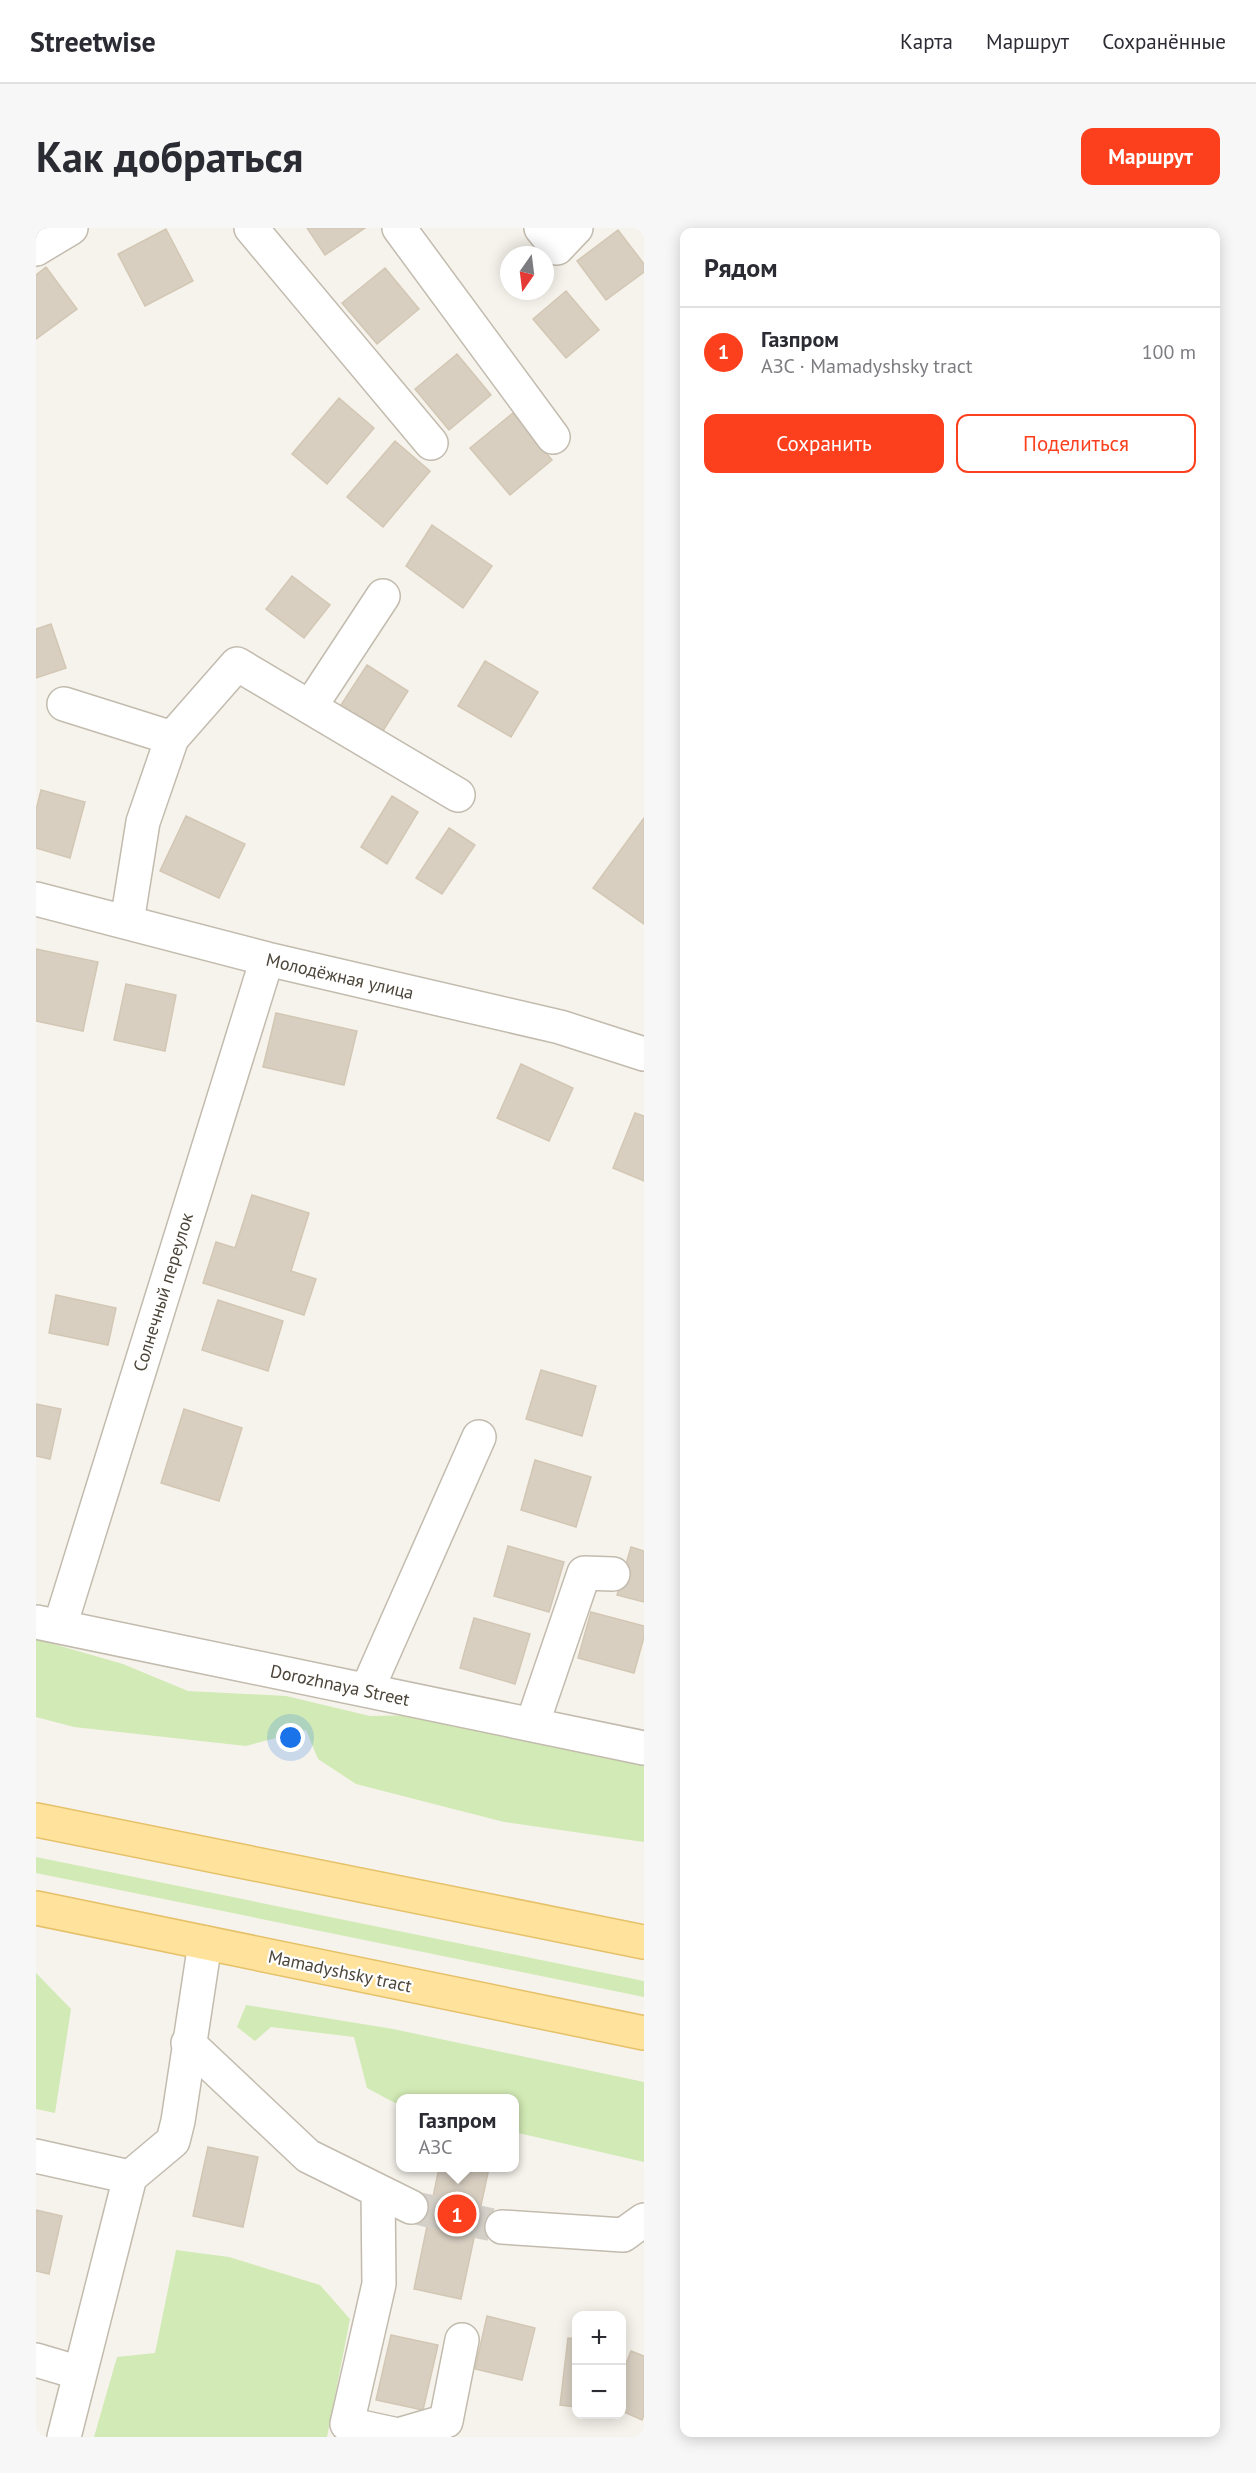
<!DOCTYPE html>
<html lang="ru">
<head>
<meta charset="utf-8">
<style>
	:root { --surface:#fff; --page:#f7f7f7; --text:#2b2b33; --muted:#7c7c81; --line:#e1e1e2; --accent:#fc3f1d }
	body { margin:0; font-family:"PT Sans",sans-serif; background:var(--page); color:var(--text) }
	.controls { position:absolute; right:18px; bottom:18px; display:grid; overflow:hidden; border-radius:12px; box-shadow:0 3px 15px #0003 }
	.controls button { width:54px; height:54px; display:grid; place-items:center; padding:0; border:0; border-bottom:2px solid var(--line); background:var(--surface); color:var(--text); font:30px sans-serif }
	.compass { position:absolute; left:464px; top:18px; width:54px; height:54px; border-radius:50%; background:var(--surface); box-shadow:0 3px 15px #0003; rotate:194deg }
	.you { position:absolute; left:255px; top:1510px; width:21px; height:21px; margin:-15px; border:4px solid #fff; border-radius:50%; background:#1a73e8; box-shadow:0 0 0 9px #1a73e833 }
	.badge { display:grid; place-items:center; width:39px; height:39px; border-radius:50%; background:var(--accent); color:#fff; font-size:20px; font-weight:700 }
	.pin { position:absolute; translate:-50% -50%; border:3px solid #fff; box-shadow:0 2px 6px #0006 }
	.popup { position:absolute; left:360px; top:1866px; width:123px; height:78px; box-sizing:border-box; display:grid; place-content:center; border-radius:12px; background:var(--surface); filter:drop-shadow(0 2px 4px #0005); font-size:20px; white-space:nowrap; color:var(--muted) }
	.popup b { font-size:22px; color:var(--text) }
	.popup::after { content:''; position:absolute; left:50%; top:100%; margin-left:-12px; border:12px solid transparent; border-top-color:var(--surface) }
	.list { margin:0; padding:0; list-style:none }
	h2 { display:flex; justify-content:space-between; align-items:center; height:78px; margin:0; padding:0 24px; font-size:26px }
	h2 small { font-size:20px; font-weight:400; color:var(--muted) }
	.list li { display:grid; grid-template-columns:39px 1fr auto; gap:18px; align-items:center; box-sizing:border-box; height:90px; padding:0 24px; border-top:2px solid var(--line) }
	.list b { display:block; font-size:22px; white-space:nowrap }
	.list p { margin:0; font-size:20px; white-space:nowrap; color:var(--muted) }
	.list em { font-size:20px; font-style:normal; color:var(--muted) }
	.actions { display:flex; gap:12px; padding:18px 24px }
	.actions a { flex:1; padding:14px 0; border:2px solid var(--accent); border-radius:12px; text-align:center; font-size:21px; color:var(--accent) }
	.actions .main { background:var(--accent); color:#fff }
	.map { position:relative; flex:none; width:608px; height:2209px; overflow:hidden; border-radius:12px }
	header { display:flex; align-items:center; gap:36px; box-sizing:border-box; height:84px; padding:0 30px; background:var(--surface); border-bottom:2px solid var(--line) }
	header strong { font-size:28px }
	nav { display:flex; gap:33px; margin-inline-start:auto; font-size:21px }
	.intro { display:flex; align-items:center; justify-content:space-between; box-sizing:border-box; height:144px; padding:0 36px }
	h1 { margin:0; font-size:42px }
	.button { padding:15px 27px; border-radius:12px; background:var(--accent); color:#fff; font-size:21px; font-weight:700 }
	main { display:flex; gap:36px; padding:0 36px }
	aside { flex:1; background:var(--surface); border-radius:12px; box-shadow:0 3px 15px #0003 }
	.map>svg:first-child { display:block }
	.green { fill:#d2eab5 }
	.building { fill:#d8cfc1; stroke:#d3c7b4; stroke-width:1.5 }
	.lines { fill:none; stroke-linecap:round; stroke-linejoin:round }
	.minor-tunnel { stroke:#d4d0c8; stroke-width:33; stroke-dasharray:33 16; stroke-linecap:butt }
	.minor-casing { stroke:#c2bbae; stroke-width:36 }
	.major-casing { stroke:#e6c16a; stroke-width:36 }
	.minor { stroke:#fff; stroke-width:33 }
	.major { stroke:#ffe39c; stroke-width:33 }
	.labels { text-anchor:middle; dominant-baseline:central; stroke-width:4.5; stroke-linejoin:round; paint-order:stroke }
	.street-label { font-size:18px; fill:#4b4439; stroke:#fff }
</style>
</head>
<body>
<header>
<strong>Streetwise</strong>
<nav><a>Карта</a><a>Маршрут</a><a>Сохранённые</a></nav>
</header>
<div class="intro"><h1>Как добраться</h1><a class="button">Маршрут</a></div>
<main>
<div class="map">
<svg width="608" height="2209" viewBox="0 0 608 2209">
	<rect width="100%" height="100%" fill="#f6f3ec"/>
	<!-- green -->
	<path class="green" d="M 0,1411 L 87,1436 L 152,1463 L 250,1468 L 334,1488 L 385,1487 L 565,1528 L 608,1532 L 608,1614 L 468,1594 L 320,1556 L 282,1531 L 270,1502 L 210,1518 L 38,1499 L 0,1489 Z
		M 0,1629 L 608,1753 L 608,1769 L 0,1645 Z
		M 0,1745 L 35,1781 L 19,1885 L 0,1881 Z
		M 210,1777 L 357,1801 L 608,1854 L 608,1934 L 478,1904 L 478,1870 L 364,1870 L 364,1876 L 359,1875 L 331,1860 L 318,1809 L 235,1799 L 219,1813 L 201,1799 Z
		M 140,2022 L 193,2029 L 284,2057 L 314,2091 L 291,2209 L 58,2209 L 81,2129 L 119,2125 Z"/>
	<!-- building -->
	<path class="building" d="M 271,0 L 329,0 L 289,27 Z
		M 130,1 L 157,53 L 109,78 L 82,26 Z
		M 582,2 L 608,36 L 608,44 L 570,72 L 541,33 Z
		M 10,39 L 41,81 L 0,111 L 0,47 Z
		M 349,40 L 383,81 L 341,116 L 306,75 Z
		M 530,63 L 563,102 L 530,130 L 497,91 Z
		M 421,126 L 455,167 L 413,202 L 379,161 Z
		M 303,170 L 338,200 L 291,256 L 256,226 Z
		M 477,185 L 516,232 L 474,267 L 434,220 Z
		M 359,213 L 394,243 L 347,299 L 311,269 Z
		M 396,297 L 456,338 L 427,380 L 370,338 Z
		M 256,348 L 294,377 L 268,410 L 230,381 Z
		M 15,396 L 30,440 L 0,450 L 0,401 Z
		M 449,433 L 502,464 L 475,509 L 422,478 Z
		M 331,437 L 372,463 L 345,506 L 303,480 Z
		M 5,562 L 49,574 L 34,630 L 0,620 L 0,582 Z
		M 356,568 L 382,584 L 351,636 L 325,619 Z
		M 150,588 L 209,616 L 183,670 L 124,643 Z
		M 608,590 L 608,696 L 557,660 Z
		M 413,600 L 439,617 L 406,666 L 380,650 Z
		M 0,721 L 62,734 L 47,803 L 0,793 Z
		M 90,756 L 140,767 L 129,823 L 78,812 Z
		M 240,785 L 321,803 L 308,857 L 227,839 Z
		M 485,836 L 537,860 L 513,913 L 461,890 Z
		M 599,885 L 608,888 L 608,953 L 577,940 Z
		M 216,967 L 273,985 L 255,1043 L 280,1051 L 268,1087 L 167,1055 L 180,1014 L 199,1020 Z
		M 20,1067 L 80,1080 L 72,1117 L 13,1105 Z
		M 182,1072 L 247,1093 L 232,1143 L 166,1122 Z
		M 505,1142 L 560,1158 L 546,1208 L 490,1191 Z
		M 0,1176 L 25,1181 L 14,1231 L 0,1228 Z
		M 148,1181 L 206,1200 L 183,1273 L 125,1255 Z
		M 499,1232 L 555,1249 L 540,1299 L 485,1282 Z
		M 472,1318 L 528,1334 L 513,1384 L 458,1368 Z
		M 595,1319 L 608,1323 L 608,1374 L 581,1367 Z
		M 555,1384 L 608,1398 L 608,1409 L 598,1445 L 542,1430 Z
		M 438,1390 L 494,1406 L 479,1456 L 424,1440 Z
		M 172,1919 L 222,1929 L 207,1999 L 157,1988 Z
		M 403,1940 L 453,1940 L 425,2071 L 378,2061 Z
		M 0,1982 L 26,1988 L 13,2046 L 0,2043 Z
		M 451,2088 L 499,2100 L 486,2152 L 439,2141 Z
		M 355,2107 L 402,2117 L 387,2182 L 340,2172 Z
		M 532,2110 L 540,2111 L 540,2179 L 524,2177 Z
		M 595,2123 L 608,2128 L 608,2187 L 606,2192 L 586,2183 L 586,2146 Z"/>
	<g class="lines">
		<!-- minor-tunnel -->
		<path class="minor-tunnel" d="M 375,1979 L 466,1999"/>
		<defs>
			<path id="minor" d="M 215,0 L 395,215
				M 363,0 L 517,209
				M 505,0 L 521,20 L 540,0
				M 0,21 L 35,0
				M 28,476 L 136,510
				M 274,479 L 347,368
				M 0,671 L 231,731 L 524,799 L 608,826
				M 91,694 L 107,594 L 136,510 L 201,436 L 422,567
				M 0,1394 L 608,1520
				M 24,1398 L 231,731
				M 331,1462 L 443,1209
				M 496,1497 L 548,1345 L 577,1346
				M 152,1815 L 272,1928 L 375,1979
				M 0,1928 L 94,1949 L 28,2209
				M 94,1949 L 137,1913 L 142,1893 L 169,1715
				M 342,1963 L 343,2056 L 311,2196 L 362,2207 L 410,2193 L 426,2112
				M 466,1999 L 587,2007 L 608,1992
				M 0,2132 L 44,2145"/>
			<path id="major" d="M 0,1592 L 608,1714
				M 0,1680 L 608,1805"/>
		</defs>
		<!-- minor casing -->
		<use href="#minor" class="minor-casing"/>
		<!-- major casing -->
		<use href="#major" class="major-casing"/>
		<!-- minor -->
		<use href="#minor" class="minor"/>
		<!-- major -->
		<use href="#major" class="major"/>
	</g>
	<g class="labels">
		<!-- street labels -->
		<g class="street-label">
			<text transform="translate(304 748) rotate(13)">Молодёжная улица</text>
			<text transform="translate(127 1064) rotate(-73)">Солнечный переулок</text>
			<text transform="translate(304 1457) rotate(12)">Dorozhnaya Street</text>
			<text transform="translate(304 1743) rotate(12)">Mamadyshsky tract</text>
		</g>
	</g>
</svg>
<div class="controls">
<button>+</button>
<button>−</button>
</div>
<svg class="compass" viewBox="-18 -18 36 36"><path d="M0-13l5 13h-10z" fill="#e53935"/><path d="M0 13l5-13h-10z" fill="#7c7c81"/></svg>
<div class="you"></div>
<div class="pin badge" style="left:421px;top:1986px">1</div>
<div class="popup"><b>Газпром</b>АЗС</div>
</div>
<aside>
<h2>Рядом<small></small></h2>
<ul class="list">
<li><span class="badge">1</span><div><b>Газпром</b><p>АЗС · Mamadyshsky tract</p></div><em>100 m</em></li>
</ul>
<div class="actions"><a class="main">Сохранить</a><a>Поделиться</a></div>
</aside>
</main>
</body>
</html>
